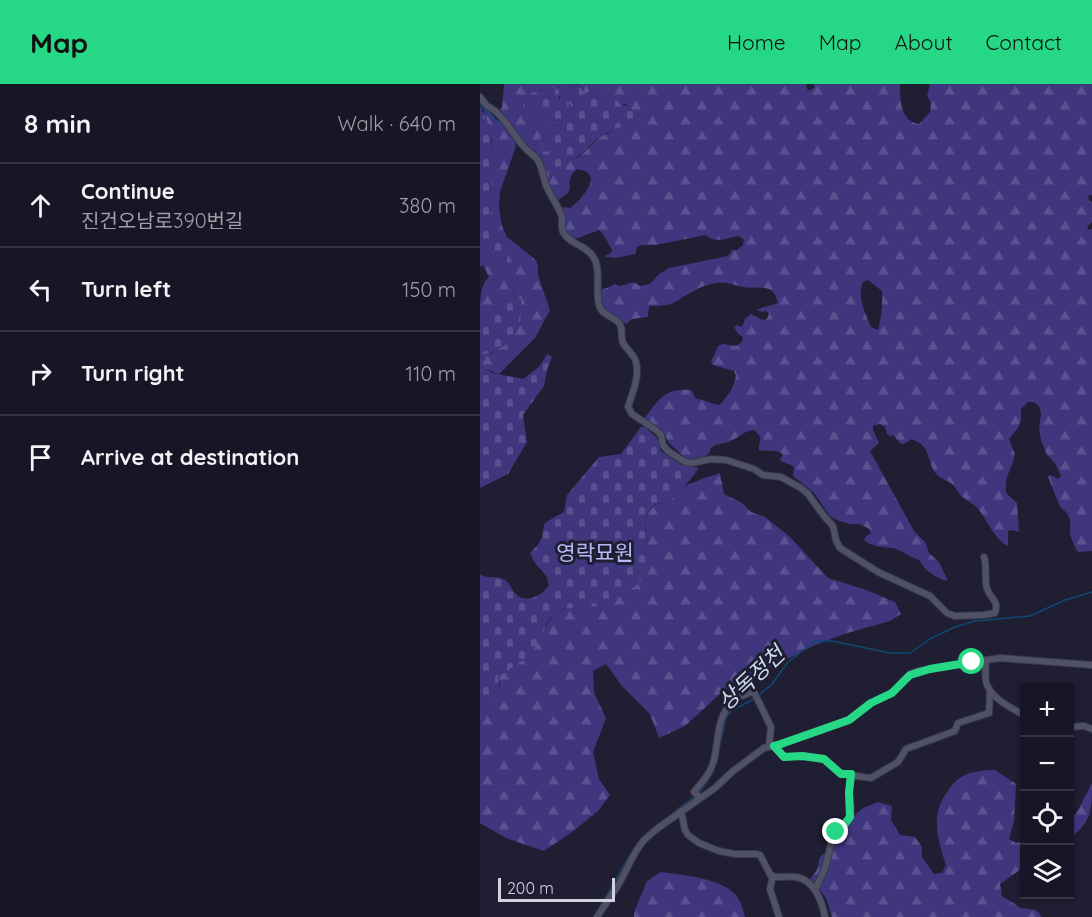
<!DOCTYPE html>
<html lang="en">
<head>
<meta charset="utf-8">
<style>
	:root { --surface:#171626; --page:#242332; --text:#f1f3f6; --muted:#9e9fa7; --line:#363543; --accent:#26d886 }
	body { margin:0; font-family:Quicksand,"Noto Sans KR",sans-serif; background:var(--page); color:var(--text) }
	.controls { position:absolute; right:18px; bottom:18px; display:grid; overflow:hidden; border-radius:0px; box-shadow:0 2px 4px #0004 }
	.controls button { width:54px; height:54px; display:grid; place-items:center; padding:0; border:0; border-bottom:2px solid var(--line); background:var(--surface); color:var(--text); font:30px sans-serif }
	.scale { position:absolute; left:18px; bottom:15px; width:117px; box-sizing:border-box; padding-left:6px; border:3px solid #d2d2e0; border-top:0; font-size:16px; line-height:21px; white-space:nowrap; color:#d2d2e0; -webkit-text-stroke:4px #1f1e32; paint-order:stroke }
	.stop { position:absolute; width:18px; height:18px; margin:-14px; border:4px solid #26d886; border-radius:50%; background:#fff }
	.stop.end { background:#26d886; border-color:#fff; box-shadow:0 2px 6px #0008 }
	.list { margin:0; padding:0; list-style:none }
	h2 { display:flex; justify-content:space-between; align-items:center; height:78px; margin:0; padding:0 24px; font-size:26px }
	h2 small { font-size:20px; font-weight:400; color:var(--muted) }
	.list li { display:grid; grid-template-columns:39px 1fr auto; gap:18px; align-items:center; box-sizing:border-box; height:84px; padding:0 24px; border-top:2px solid var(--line) }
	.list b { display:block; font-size:22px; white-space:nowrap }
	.list p { margin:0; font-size:20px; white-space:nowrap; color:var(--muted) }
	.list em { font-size:20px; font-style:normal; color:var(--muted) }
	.icon { flex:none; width:33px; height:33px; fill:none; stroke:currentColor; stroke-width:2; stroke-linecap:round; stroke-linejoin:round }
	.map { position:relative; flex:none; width:612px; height:833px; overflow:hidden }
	header { display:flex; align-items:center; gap:36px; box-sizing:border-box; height:84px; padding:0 30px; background:var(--accent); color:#111 }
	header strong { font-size:28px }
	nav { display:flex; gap:33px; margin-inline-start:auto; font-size:21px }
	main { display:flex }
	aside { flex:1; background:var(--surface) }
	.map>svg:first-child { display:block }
	.forest { fill:url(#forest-firs); fill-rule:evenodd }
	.cemetery { fill:url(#cemetery-stones) }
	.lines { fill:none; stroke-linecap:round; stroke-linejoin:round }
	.stream { stroke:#124875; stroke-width:1.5 }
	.minor-casing { stroke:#393849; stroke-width:8 }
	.minor { stroke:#505067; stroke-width:6 }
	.route { stroke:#26d886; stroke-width:8 }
	.labels { text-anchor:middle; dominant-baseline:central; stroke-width:6; stroke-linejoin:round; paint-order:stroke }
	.park-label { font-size:21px; fill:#b9b8f7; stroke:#1f1e32 }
	.water-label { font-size:22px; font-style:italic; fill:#cbdced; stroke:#1f1e32 }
</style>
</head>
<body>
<header>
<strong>Map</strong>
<nav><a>Home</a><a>Map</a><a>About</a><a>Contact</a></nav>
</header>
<main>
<aside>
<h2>8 min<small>Walk · 640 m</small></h2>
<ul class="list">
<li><svg class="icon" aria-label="ahead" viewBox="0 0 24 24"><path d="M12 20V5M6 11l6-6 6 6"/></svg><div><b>Continue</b><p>진건오남로390번길</p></div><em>380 m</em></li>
<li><svg class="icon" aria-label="left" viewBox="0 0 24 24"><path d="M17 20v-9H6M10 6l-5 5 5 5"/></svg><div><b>Turn left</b></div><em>150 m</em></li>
<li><svg class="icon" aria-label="right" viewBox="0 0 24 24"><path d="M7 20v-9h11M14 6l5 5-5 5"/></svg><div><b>Turn right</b></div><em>110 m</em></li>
<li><svg class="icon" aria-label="arrive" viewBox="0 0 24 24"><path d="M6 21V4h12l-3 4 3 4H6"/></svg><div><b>Arrive at destination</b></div></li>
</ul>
</aside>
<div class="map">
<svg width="612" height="833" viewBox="0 0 612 833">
	<defs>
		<pattern id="forest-firs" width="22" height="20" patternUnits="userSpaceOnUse" patternTransform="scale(1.5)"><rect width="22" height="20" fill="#3f367e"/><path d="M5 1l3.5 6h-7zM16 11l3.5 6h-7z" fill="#5a5290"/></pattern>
		<pattern id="cemetery-stones" width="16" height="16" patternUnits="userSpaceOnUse" patternTransform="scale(1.5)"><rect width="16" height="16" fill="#3f367e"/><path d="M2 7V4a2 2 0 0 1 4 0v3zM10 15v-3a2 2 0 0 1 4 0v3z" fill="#5a5290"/></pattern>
	</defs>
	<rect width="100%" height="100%" fill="#1f1e32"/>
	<!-- forest -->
	<path class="forest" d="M 24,0 L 92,0 L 89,2 L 96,14 L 93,22 L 91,23 L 89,20 L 81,19 L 79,18 L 80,12 L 64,5 L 60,8 L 53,8 L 45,19 L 41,22 C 45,23 48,25 51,26 C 56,27 61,24 66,29 C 69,33 68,38 72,42 L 81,40 L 82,42 C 81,48 74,51 68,50 L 61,55 L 70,61 L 71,65 L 67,68 L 62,67 L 54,60 L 49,65 L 19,28 L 22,23 Z
		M 97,0 L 326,0 L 328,7 L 334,4 L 334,0 L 420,0 C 420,15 420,37 439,40 L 450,28 L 451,19 L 447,12 L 450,0 L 612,0 L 612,111 L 608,112 L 609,116 L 612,118 L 612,138 L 607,143 L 609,146 L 612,145 L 612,467 L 598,468 C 595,464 592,456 590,450 C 589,444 592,437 588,431 C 586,427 584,427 581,424 C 579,421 569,396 568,392 L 571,391 L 578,395 L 581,392 L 576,381 L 566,369 L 561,356 L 559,345 L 561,329 L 559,322 L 554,318 L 548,318 L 541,325 L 541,336 L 538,344 L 529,355 L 535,370 C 532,386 524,391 526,409 L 537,419 L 539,448 L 533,446 L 528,447 L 528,462 C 517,458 506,435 499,426 C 495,420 487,417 481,412 C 477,407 475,401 469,398 C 465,395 461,395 457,391 C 445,377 453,362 431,355 L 426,359 L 421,360 L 413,351 L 410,352 L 407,350 L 405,343 L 400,340 L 393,342 L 393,346 L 399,359 L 390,367 L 434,447 L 445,458 L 449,469 L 459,478 L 468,497 C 457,495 444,486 439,476 C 430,473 422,466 412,464 C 402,463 392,463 384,456 L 386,452 L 391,449 L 389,445 L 380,440 L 370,440 L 359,437 L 350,432 L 334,409 L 313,392 L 314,383 L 311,381 L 301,377 L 300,375 L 303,371 L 301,369 C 294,365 286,368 279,366 C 279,355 284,355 274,346 C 264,346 258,355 248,358 C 244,360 238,359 234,362 C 228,366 233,363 229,369 C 224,376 213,375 206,375 L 189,359 L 183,348 L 164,335 C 179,315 184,304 211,306 L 216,315 C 225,315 231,320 240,321 L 252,305 L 256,292 L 254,287 L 233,281 L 231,278 L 238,262 L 243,260 L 256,262 L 262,258 L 263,253 L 258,250 L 254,243 L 257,241 L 262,243 L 265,235 L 271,230 L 281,235 L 285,236 L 288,233 L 289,229 L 286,227 L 282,228 L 277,226 L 278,225 L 298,219 C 293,197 279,206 263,203 C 254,201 246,197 236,199 C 220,201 206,212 193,219 C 186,223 177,221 169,222 L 168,233 L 152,235 L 146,240 C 129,234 121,226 121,207 L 123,205 L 127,204 L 135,200 L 140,202 L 154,198 L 160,202 L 170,200 L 178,191 L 189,184 L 248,172 L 252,166 L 257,166 L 263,161 L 264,156 L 259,152 C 248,154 234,160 226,151 L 175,161 L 162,161 L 157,163 L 155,170 L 136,174 L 127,173 L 125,172 L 131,169 L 132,166 L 123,150 L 119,146 L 98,154 L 92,155 C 81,143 86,140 83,126 L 84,123 L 91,124 C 102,114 126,89 97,85 L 92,90 L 89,98 C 93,109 83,112 77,117 L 67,97 L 68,94 C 78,90 86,86 90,76 L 99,73 L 120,53 L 140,43 L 146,39 L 154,34 L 153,28 L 146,20 L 141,21 L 135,14 L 123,11 L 113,5 L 106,10 L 103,9 L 100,2 ZM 388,196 L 402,207 C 403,216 401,237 398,246 L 391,243 C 385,228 377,214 383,198 Z
		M 5,23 L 9,26 L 14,34 L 23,40 L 35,58 L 36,62 L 20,108 L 19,124 L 22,142 L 27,153 L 56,176 L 58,182 L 58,191 L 70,226 L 55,254 L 19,290 C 12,289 7,284 0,283 L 0,272 L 14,268 L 41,219 L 34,185 L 14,143 L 11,133 L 10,117 L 12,57 L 8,40 L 4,30 Z
		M 8,166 C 13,176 19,180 29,185 C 32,194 38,207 29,215 C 26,217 22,217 20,219 C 12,225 16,228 5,232 L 0,230 C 0,217 0,200 9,193 L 3,181 L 0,183 L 0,168 L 4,169 Z
		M 240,389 L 244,410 L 262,419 L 271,428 L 285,433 L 309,452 L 348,494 L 386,506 L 415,518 L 421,530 L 410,537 L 364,550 L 333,562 L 242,608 L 205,642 L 179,654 L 170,630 L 142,602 L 126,580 L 113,587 L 114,609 L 126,634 L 113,668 L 119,695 L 130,711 L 118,727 L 91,749 L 64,767 L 26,754 L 0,739 L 0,619 L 13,622 L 20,601 L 18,592 L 31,585 L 62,552 L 64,545 L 69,537 L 76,529 L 83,525 L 128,520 L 173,477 C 167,462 159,436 173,423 C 178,418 185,420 190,416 C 195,412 199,407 204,403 C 214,397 228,393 240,389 Z
		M 515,686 L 536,700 L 534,737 L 529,755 L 536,759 L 544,757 L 544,783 L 520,800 L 522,812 L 541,824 L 556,826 L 562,833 L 352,833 L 346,814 L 330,795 L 337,786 L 340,773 L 363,753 L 366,741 L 375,731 L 383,724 L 398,718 L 412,722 L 411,736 L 420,751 L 435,753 L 442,763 L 442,773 L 454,790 L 462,789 L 466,781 C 461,766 456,750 457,734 C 457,721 471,698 483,692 C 492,687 505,686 515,686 Z
		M 612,699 C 612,724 612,738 590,754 L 590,738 L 598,726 Z
		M 181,788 C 202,791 241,794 256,811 C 261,818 263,825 265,833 L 154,833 L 154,828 L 167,797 Z"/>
	<!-- cemetery -->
	<path class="cemetery" d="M 92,0 C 99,0 101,2 103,9 L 106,10 L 119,2 L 121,4 L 121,9 L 123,11 L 126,10 L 135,14 L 141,21 L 150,22 L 153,28 L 156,31 C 149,42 131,46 120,53 C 108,61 105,71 90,76 C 86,86 78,90 68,94 L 67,97 L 49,65 L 50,60 C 57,60 60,67 67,68 L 70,65 L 70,61 L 61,55 L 60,53 L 63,50 C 71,50 80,51 82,42 L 81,40 L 70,42 C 69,38 69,34 67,31 C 62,20 50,29 42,31 L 40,25 L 47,16 L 46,11 L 53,8 L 60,8 L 68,2 L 75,4 L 79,7 L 79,18 L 82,19 L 88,18 L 89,22 L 91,23 L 93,22 L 96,14 L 93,11 L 89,12 L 87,6 Z
		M 0,23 C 4,31 9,39 10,48 C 15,75 8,103 11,130 C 13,147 24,161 31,176 C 35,186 37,197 39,207 C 45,244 38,261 0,272 L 0,230 L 5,232 C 16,228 12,225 20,219 C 22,217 27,217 29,215 C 38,207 32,194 29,185 C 19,180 13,176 8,166 L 4,169 L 0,168 Z
		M 67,270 L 72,273 L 67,286 L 64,302 L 43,331 L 47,358 L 28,390 L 0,404 L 0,283 L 4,284 L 12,289 L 43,295 L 59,283 Z
		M 161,343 L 165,343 L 177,354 L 181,367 L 202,381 L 219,384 C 210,396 202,407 190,416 C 185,420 178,418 173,422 C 159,436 167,462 173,477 L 169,486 L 158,500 L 128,521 L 83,525 C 74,530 67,536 64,546 C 62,553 65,549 61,555 C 49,573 37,582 18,592 L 20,608 L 13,622 L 0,619 L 0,490 C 9,496 15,491 23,495 C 30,498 31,506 36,510 C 46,521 63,511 69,501 C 68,490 61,487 55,479 C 53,476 52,473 50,469 L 58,461 L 62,453 L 64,441 L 66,438 L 84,428 L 87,411 L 119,373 L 141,370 Z"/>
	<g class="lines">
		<!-- stream -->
		<path class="stream" d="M 0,18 L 2,25 L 13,32 L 17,39
			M 278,612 L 292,600 L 308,578 L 335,557 L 352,557 L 410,569 L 430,569 L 450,555 L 475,543 L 495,537 L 550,532 L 585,516 L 612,508
			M 240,660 L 246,634 L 251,627 L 274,615
			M 219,709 L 232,690 L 236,679
			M 165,751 L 216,711
			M 119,825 L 151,769"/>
		<defs>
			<path id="minor" d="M 0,13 L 7,22 C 21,27 33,51 44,63 C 48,67 53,71 57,75 C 62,82 63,93 66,101 C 70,111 77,120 81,130 C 84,136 80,142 83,148 C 90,161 107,161 114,174 C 122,189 114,211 120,224 C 123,231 132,232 138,238 C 144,243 140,252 143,259 C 147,266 154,270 156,278 C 160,292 152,310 148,323 L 152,330 L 176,346 L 181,351 L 183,361 L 188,367 L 205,378 L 212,379 L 231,375 L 246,376 L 274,385 L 283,391 L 301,393 L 321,404 L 328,410 L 344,432 L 353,442 L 356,456 L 360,464 L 398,488 L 450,512 L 467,529 L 475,532 L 503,531 L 515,529 C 519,517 512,516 508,507 C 503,497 508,484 504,473
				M 506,576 C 506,584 504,594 507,601 C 513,615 531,624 544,631
				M 590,643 L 604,642 L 612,645
				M 294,662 L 304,673 L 322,672 L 344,675 L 361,690 L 391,694 L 418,678 L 426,665 L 475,647 L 478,639 L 509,629 L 510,606
				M 220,714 L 214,708 C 222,698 231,689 234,676 C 239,656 236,630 255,616 C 260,612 267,610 272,608 L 274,608 L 291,643 L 289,662
				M 201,727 L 205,746 L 208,751 L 219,759 L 239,767 L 255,770 L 276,770 L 280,771 L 291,792 C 299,794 307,792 315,793 C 334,795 342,817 345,833
				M 293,792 L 290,805 L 299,833
				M 335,806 L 345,784 L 353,752 L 370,734 L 371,722 L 369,709 L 371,690
				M 117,833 L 139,800 L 156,767 L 164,756 L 178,744 L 235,704 L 253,687 L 284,664 L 298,661 L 369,636 L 391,619 L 412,609 L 430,590 L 438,587 L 520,574 L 612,581"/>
		</defs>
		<!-- minor casing -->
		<use href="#minor" class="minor-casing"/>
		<!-- minor -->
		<use href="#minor" class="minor"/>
	</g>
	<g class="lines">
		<!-- route -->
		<path class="route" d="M 356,748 L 364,741 L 370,733 L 369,709 L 371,690 L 361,690 L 344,675 L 322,672 L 304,673 L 294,662 L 298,661 L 369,636 L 391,619 L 412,609 L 430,591 L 450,585 L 492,578"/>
	</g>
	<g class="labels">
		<!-- park labels -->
		<g class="park-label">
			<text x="115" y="468">영락묘원</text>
		</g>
		<!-- water labels -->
		<g class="water-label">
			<text transform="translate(271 594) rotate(-43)">상독정천</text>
		</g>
	</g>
</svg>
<div class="controls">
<button>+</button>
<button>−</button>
<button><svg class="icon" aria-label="locate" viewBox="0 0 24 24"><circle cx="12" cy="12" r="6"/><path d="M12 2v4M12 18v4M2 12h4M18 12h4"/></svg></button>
<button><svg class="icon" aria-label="layers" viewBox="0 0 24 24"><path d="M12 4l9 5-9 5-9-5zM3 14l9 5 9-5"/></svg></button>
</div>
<div class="scale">200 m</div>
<div class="stop" style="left:492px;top:578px"></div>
<div class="stop end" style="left:356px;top:748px"></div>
</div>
</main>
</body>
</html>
